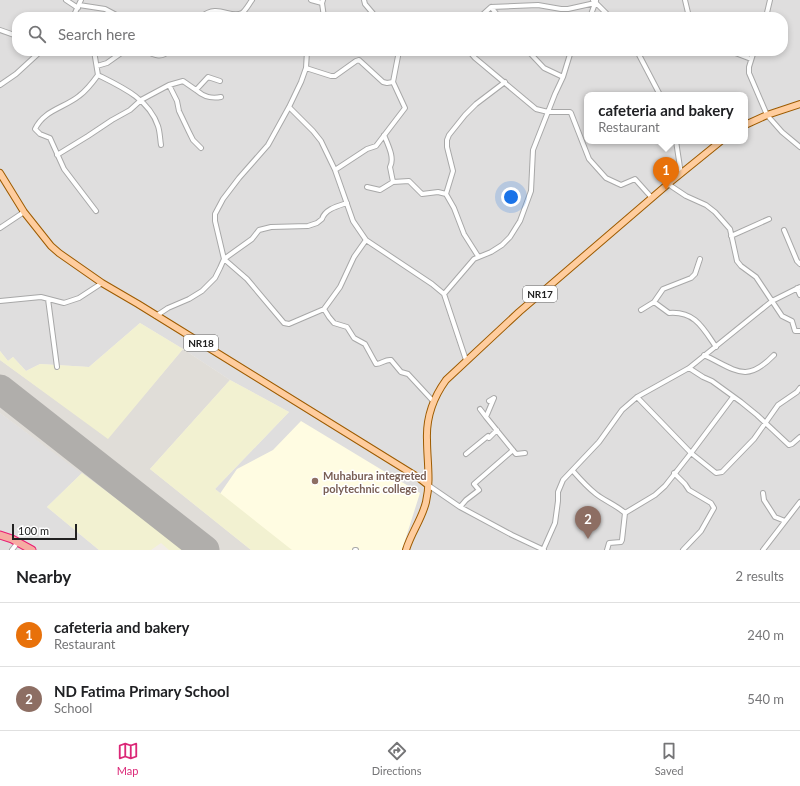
<!DOCTYPE html>
<html lang="en">
<head>
<meta charset="utf-8">
<style>
	:root { --surface:#fff; --page:#f6f6f6; --text:#202124; --muted:#757577; --line:#e0e0e0; --accent:#db2777 }
	body { margin:0; font-family:Lato,sans-serif; background:var(--page); color:var(--text) }
	.scale { position:absolute; left:12px; bottom:10px; width:65px; box-sizing:border-box; padding-left:4px; border:2px solid #212121; border-top:0; font-size:11px; line-height:14px; white-space:nowrap; color:#212121; -webkit-text-stroke:3px #fff; paint-order:stroke }
	.you { position:absolute; left:511px; top:197px; width:14px; height:14px; margin:-10px; border:3px solid #fff; border-radius:50%; background:#1a73e8; box-shadow:0 0 0 6px #1a73e833 }
	.badge { display:grid; place-items:center; width:26px; height:26px; border-radius:50%; background:var(--accent); color:#fff; font-size:13px; font-weight:700 }
	.pin { position:absolute; translate:-50% -33px; filter:drop-shadow(0 1px 2px #0008) }
	.pin::after { content:''; position:absolute; top:21px; width:14px; height:12px; background:inherit; clip-path:polygon(0 0,100% 0,50% 100%) }
	.popup { position:absolute; left:584px; top:92px; width:164px; height:52px; box-sizing:border-box; display:grid; place-content:center; border-radius:8px; background:var(--surface); filter:drop-shadow(0 1px 3px #0005); font-size:13px; white-space:nowrap; color:var(--muted) }
	.popup b { font-size:15px; color:var(--text) }
	.popup::after { content:''; position:absolute; left:50%; top:100%; margin-left:-8px; border:8px solid transparent; border-top-color:var(--surface) }
	.list { margin:0; padding:0; list-style:none }
	h2 { display:flex; justify-content:space-between; align-items:center; height:52px; margin:0; padding:0 16px; font-size:17px }
	h2 small { font-size:13px; font-weight:400; color:var(--muted) }
	.list li { display:grid; grid-template-columns:26px 1fr auto; gap:12px; align-items:center; box-sizing:border-box; height:64px; padding:0 16px; border-top:1px solid var(--line) }
	.list b { display:block; font-size:15px; white-space:nowrap }
	.list p { margin:0; font-size:13px; white-space:nowrap; color:var(--muted) }
	.list em { font-size:13px; font-style:normal; color:var(--muted) }
	.icon { flex:none; width:22px; height:22px; fill:none; stroke:currentColor; stroke-width:2; stroke-linecap:round; stroke-linejoin:round }
	.map { position:relative; flex:none; width:800px; height:550px; overflow:hidden }
	.search { position:absolute; background:var(--surface); box-shadow:0 2px 6px #0003; left:12px; right:12px; top:12px; height:44px; display:flex; align-items:center; gap:10px; box-sizing:border-box; padding:0 14px; border-radius:16px; color:var(--muted); font-size:15px }
	.sheet { height:180px; background:var(--surface) }
	nav { display:flex; justify-content:space-around; align-items:center; box-sizing:border-box; height:56px; border-top:1px solid var(--line); background:var(--surface); font-size:11px; color:var(--muted) }
	nav a { display:grid; justify-items:center; gap:2px }
	nav .on { color:var(--accent) }
	.map>svg:first-child { display:block }
	.residential { fill:#dfdede; fill-rule:evenodd }
	.education { fill:#fffce2 }
	.airport { fill:#e0ddd8 }
	.farmland { fill:#f2f1d1 }
	.lines { fill:none; stroke-linecap:round; stroke-linejoin:round }
	.runway { stroke:#b0aeab; stroke-width:29 }
	.minor-casing { stroke:#a8a8a8; stroke-width:6 }
	.primary-casing { stroke:#9d5b00; stroke-width:8 }
	.trunk-casing { stroke:#ea1a73; stroke-width:9 }
	.minor { stroke:#fff; stroke-width:4 }
	.primary { stroke:#ffcd9e; stroke-width:6 }
	.trunk { stroke:#f6aba2; stroke-width:7 }
	.education-dot { fill:#8d6e63; stroke:#fff; stroke-width:1.5 }
	.labels { text-anchor:middle; dominant-baseline:central; stroke-width:3; stroke-linejoin:round; paint-order:stroke }
	.shield { fill:#fff; stroke:#646464; stroke-width:1 }
	.shield-label { font-size:10px; font-weight:bold; fill:#212121 }
	.education-label { font-size:11px; font-weight:bold; fill:#785e54; stroke:#fff; text-anchor:start }
</style>
</head>
<body>
<div class="map">
<svg width="800" height="550" viewBox="0 0 800 550">
	<rect width="100%" height="100%" fill="#f2ede7"/>
	<!-- residential -->
	<path class="residential" d="M 0,0 L 800,0 L 800,550 L 292,550 L 215,489 L 289,412 L 230,380 L 183,349 L 140,323 L 89,367 L 40,364 L 26,371 L 13,357 L 8,361 L 0,351 ZM 17,17 L 783,17 L 783,51 L 17,51 ZM 587,95 L 745,95 L 745,141 L 587,141 Z
		M 0,413 L 82,473 L 47,507 L 99,550 L 0,550 Z"/>
	<!-- education -->
	<path class="education" d="M 301,421 L 420,493 L 402,550 L 284,550 L 217,498 L 237,469 L 273,450 Z"/>
	<!-- airport -->
	<path class="airport" d="M 183,349 L 230,380 L 150,469 L 251,550 L 185,550 L 0,413 L 0,360 L 108,438 Z"/>
	<!-- farmland -->
	<path class="farmland" d="M 140,323 L 183,349 L 108,439 L 0,360 L 0,351 L 8,361 L 13,357 L 26,371 L 40,364 L 89,367 Z
		M 230,380 L 289,412 L 215,489 L 292,550 L 251,550 L 150,469 Z
		M 82,473 L 185,550 L 169,550 L 161,543 L 151,550 L 99,550 L 47,507 Z"/>
	<g class="lines">
		<!-- runway -->
		<path class="runway" d="M 0,389 L 205,550"/>
		<defs>
			<path id="minor" d="M 66,0 L 78,8
				M 311,0 L 322,3
				M 323,0 L 322,3 L 324,17
				M 364,0 L 365,4 L 376,17
				M 593,0 L 610,17
				M 685,0 L 689,17
				M 79,5 L 105,9 L 120,17
				M 491,7 L 499,17
				M 73,17 L 81,0
				M 201,17 C 218,3 230,19 242,13 C 246,10 249,4 252,0
				M 480,17 L 491,7 L 538,5 L 561,9 L 568,9 L 595,3
				M 590,17 L 596,1
				M 766,17 L 770,0
				M 0,30 L 17,36
				M 94,51 L 98,75 C 93,82 87,90 79,96 C 64,108 44,110 35,129 L 40,134 L 50,138 L 64,169 L 96,211
				M 147,51 C 155,56 162,58 169,51
				M 469,51 L 475,58 L 536,109 L 548,112 L 570,112 L 571,113 L 589,159 L 606,178 L 621,185 L 635,179 L 652,198
				M 528,51 L 544,68 L 563,77
				M 637,51 L 660,95
				M 730,51 L 751,59
				M 754,51 L 749,67 L 749,73 L 767,115 L 782,132 L 800,147
				M 97,66 L 107,63 L 124,51
				M 306,68 L 331,76 L 335,76 L 356,61 L 359,60 L 383,82 L 387,83 L 393,82
				M 98,75 C 122,87 149,99 158,126 C 160,132 160,139 161,145
				M 0,85 L 16,74 L 41,51
				M 169,85 L 177,101 L 179,111 L 189,132 L 193,140 L 201,148
				M 196,90 C 204,97 211,99 221,97
				M 289,107 L 313,131 L 321,141 L 335,170 L 353,221 L 366,240 L 432,284 L 444,294 L 466,360
				M 384,135 C 388,145 395,158 390,167 L 393,182
				M 676,141 L 681,174
				M 57,155 L 88,136 L 112,120 L 130,110 L 141,100 L 169,85 L 183,81 L 196,90 L 208,77 L 220,81
				M 335,170 L 367,149 L 376,146 L 405,108 L 393,82 L 399,51
				M 668,184 L 686,196 L 706,205 L 715,212 L 730,229 L 737,261 L 741,266 L 756,277 L 772,301
				M 367,187 L 380,190 L 393,182 L 409,181 L 422,194 L 438,192 L 446,194
				M 347,203 C 338,206 325,209 322,219 L 317,223 L 308,226 L 271,227 L 259,230 L 252,239 L 224,259 L 247,279 L 284,323 L 289,324 L 324,309 L 340,287 L 354,257 L 366,240
				M 0,228 L 24,212
				M 784,230 L 797,261 L 800,264
				M 731,236 L 769,219
				M 478,256 L 464,234 L 454,208 L 446,194 L 453,171 L 447,147 L 447,140 L 449,135 L 465,115 L 476,104 L 505,82
				M 797,288 L 800,295
				M 444,294 L 474,259 L 491,252 L 502,245 L 510,237 L 520,221 L 531,191 L 533,150 L 555,94 L 563,77 L 571,51
				M 48,299 L 57,367
				M 0,301 L 41,297 L 64,303 L 79,298 L 102,283
				M 772,301 L 782,316 L 792,321 L 795,331 L 800,331
				M 654,302 L 669,313 C 695,311 703,328 716,347
				M 324,309 L 329,317 L 334,323 L 347,327 L 354,338 L 365,344 L 376,364 C 382,364 385,359 391,360 L 401,372 L 408,374 L 433,401
				M 641,310 L 654,302 L 663,289 L 691,278 L 695,274 L 700,259
				M 156,316 L 168,308 L 189,299 L 202,291 L 215,278 L 220,268 L 224,259 L 215,221 L 215,214 L 223,199 L 239,178 L 268,145 L 289,107 L 301,82 L 306,68 L 307,51
				M 704,355 C 736,370 746,384 774,355
				M 689,368 L 703,377 L 712,381 L 741,402 L 757,415 L 789,445 L 792,444 L 800,437
				M 637,397 L 691,453 L 716,473 L 722,472 L 754,439 L 778,405 L 797,392 L 800,388
				M 480,409 L 486,417 L 494,398 L 489,401
				M 486,417 L 516,454 L 525,453
				M 466,454 L 488,436 L 489,438 L 497,430
				M 573,471 C 580,479 587,487 596,494 C 605,501 616,505 625,513 L 622,540 L 621,542 L 609,543 L 607,550
				M 674,473 L 685,484 L 689,490 L 711,503 L 714,508 L 701,531 L 683,550
				M 428,485 L 460,507 L 512,535 L 544,550
				M 763,493 L 764,500 L 775,517 L 785,521
				M 460,507 L 466,500 L 479,490 L 474,484 L 513,450
				M 625,513 L 655,495 L 665,486 L 691,453 L 733,397
				M 12,550 L 18,542
				M 355,550 L 356,550
				M 543,550 L 555,523 L 558,501 L 558,492 L 563,480 L 599,442 L 622,410 L 637,397 L 689,368 L 772,301 L 800,287
				M 763,550 L 800,502"/>
			<path id="primary" d="M 745,125 L 767,115 L 800,104
				M 0,173 L 24,212 L 51,246 L 59,253 L 102,283 L 138,304 L 419,478 L 428,485
				M 406,550 C 411,533 422,519 426,502 C 431,481 427,461 427,440 C 426,418 433,398 446,380 L 519,312 L 668,184 L 721,141"/>
			<path id="trunk" d="M 0,535 L 12,539 L 32,550"/>
		</defs>
		<!-- minor casing -->
		<use href="#minor" class="minor-casing"/>
		<!-- primary casing -->
		<use href="#primary" class="primary-casing"/>
		<!-- trunk casing -->
		<use href="#trunk" class="trunk-casing"/>
		<!-- minor -->
		<use href="#minor" class="minor"/>
		<!-- primary -->
		<use href="#primary" class="primary"/>
		<!-- trunk -->
		<use href="#trunk" class="trunk"/>
	</g>
	<!-- markers -->
	<circle class="education-dot" cx="315" cy="481" r="4"/>
	<g class="labels">
		<!-- shield labels -->
		<g class="shield">
			<rect x="523" y="286" width="34" height="16" rx="3"/>
			<rect x="184" y="335" width="34" height="16" rx="3"/>
		</g>
		<g class="shield-label">
			<text x="540" y="294">NR17</text>
			<text x="201" y="343">NR18</text>
		</g>
		<!-- education labels -->
		<g class="education-label">
			<text x="323" y="475">Muhabura integreted<tspan x="323" dy="13">polytechnic college</tspan></text>
		</g>
	</g>
</svg>
<div class="scale">100 m</div>
<div class="you"></div>
<div class="pin badge" style="left:666px;top:190px;background:#e8710a">1</div>
<div class="popup"><b>cafeteria and bakery</b>Restaurant</div>
<div class="pin badge" style="left:588px;top:539px;background:#8d6e63">2</div>
<div class="search"><svg class="icon" aria-label="search" viewBox="0 0 24 24"><circle cx="10" cy="10" r="6"/><path d="M15 15l6 6"/></svg>Search here</div>
</div>
<section class="sheet">
<h2>Nearby<small>2 results</small></h2>
<ul class="list">
<li><span class="badge" style="background:#e8710a">1</span><div><b>cafeteria and bakery</b><p>Restaurant</p></div><em>240 m</em></li>
<li><span class="badge" style="background:#8d6e63">2</span><div><b>ND Fatima Primary School</b><p>School</p></div><em>540 m</em></li>
</ul>
</section>
<nav>
<a class="on"><svg class="icon" aria-label="map" viewBox="0 0 24 24"><path d="M3 6l6-2 6 2 6-2v14l-6 2-6-2-6 2zM9 4v14M15 6v14"/></svg>Map</a>
<a><svg class="icon" aria-label="directions" viewBox="0 0 24 24"><path d="M12 3l9 9-9 9-9-9zM9 14v-3h6M13 9l2 2-2 2"/></svg>Directions</a>
<a><svg class="icon" aria-label="saved" viewBox="0 0 24 24"><path d="M7 4h10v16l-5-4-5 4z"/></svg>Saved</a>
</nav>
</body>
</html>
